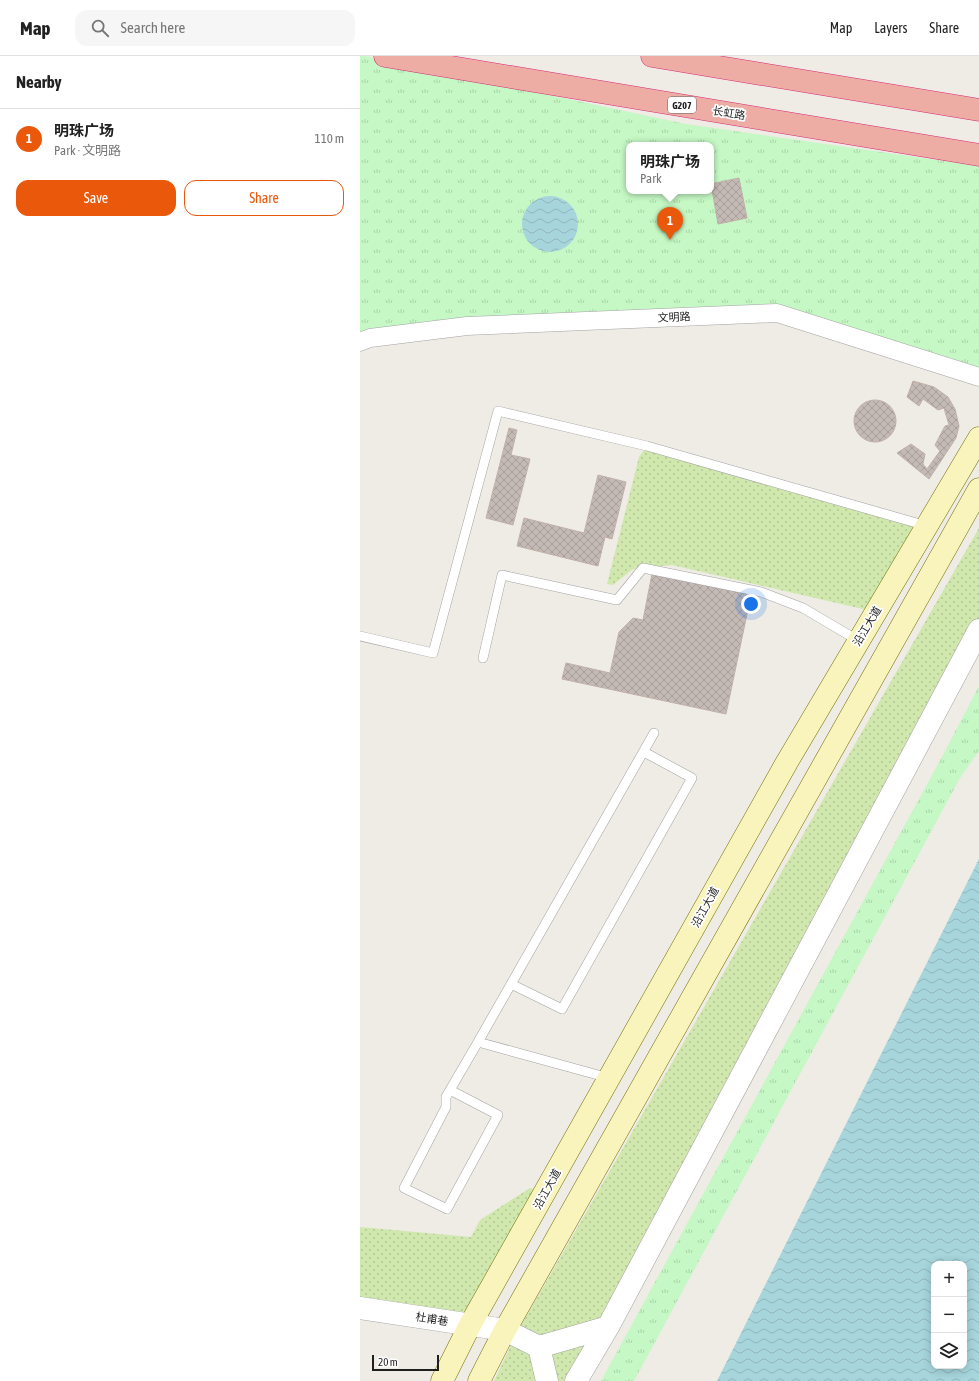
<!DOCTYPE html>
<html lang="en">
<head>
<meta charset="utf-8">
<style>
	:root { --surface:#fff; --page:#f6f6f6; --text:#222; --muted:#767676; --line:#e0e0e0; --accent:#ea580c }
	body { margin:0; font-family:"Asap Condensed","Noto Sans SC",sans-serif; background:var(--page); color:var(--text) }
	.controls { position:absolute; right:12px; bottom:12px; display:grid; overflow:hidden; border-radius:8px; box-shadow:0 2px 10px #0003 }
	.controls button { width:36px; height:36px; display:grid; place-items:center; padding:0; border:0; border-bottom:1px solid var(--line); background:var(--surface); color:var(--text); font:20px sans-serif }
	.scale { position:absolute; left:12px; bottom:10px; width:67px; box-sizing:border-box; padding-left:4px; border:2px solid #1f1f1f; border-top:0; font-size:11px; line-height:14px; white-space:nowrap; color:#1f1f1f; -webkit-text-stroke:3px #fff; paint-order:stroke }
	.you { position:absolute; left:391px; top:548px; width:14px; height:14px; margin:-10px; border:3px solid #fff; border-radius:50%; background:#1a73e8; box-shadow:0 0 0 6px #1a73e833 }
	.badge { display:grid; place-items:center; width:26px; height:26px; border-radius:50%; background:var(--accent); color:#fff; font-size:13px; font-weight:700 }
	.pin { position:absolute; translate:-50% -33px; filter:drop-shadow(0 1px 2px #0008) }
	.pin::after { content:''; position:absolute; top:21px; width:14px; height:12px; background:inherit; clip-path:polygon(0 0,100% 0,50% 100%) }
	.popup { position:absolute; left:266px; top:86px; width:88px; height:52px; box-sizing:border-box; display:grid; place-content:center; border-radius:8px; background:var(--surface); filter:drop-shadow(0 1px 3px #0005); font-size:13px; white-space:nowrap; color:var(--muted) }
	.popup b { font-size:15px; color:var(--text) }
	.popup::after { content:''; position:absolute; left:50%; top:100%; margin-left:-8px; border:8px solid transparent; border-top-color:var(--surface) }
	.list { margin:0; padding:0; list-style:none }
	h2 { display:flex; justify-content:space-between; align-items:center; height:52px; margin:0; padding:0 16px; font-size:17px }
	h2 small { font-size:13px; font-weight:400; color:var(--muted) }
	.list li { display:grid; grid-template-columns:26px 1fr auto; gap:12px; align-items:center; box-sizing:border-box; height:60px; padding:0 16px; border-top:1px solid var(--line) }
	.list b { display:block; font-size:15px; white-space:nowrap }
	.list p { margin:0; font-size:13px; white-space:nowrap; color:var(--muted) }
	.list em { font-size:13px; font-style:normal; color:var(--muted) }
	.actions { display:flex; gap:8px; padding:12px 16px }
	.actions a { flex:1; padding:9px 0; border:1px solid var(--accent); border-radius:12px; text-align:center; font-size:14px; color:var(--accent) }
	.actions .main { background:var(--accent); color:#fff }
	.icon { flex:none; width:22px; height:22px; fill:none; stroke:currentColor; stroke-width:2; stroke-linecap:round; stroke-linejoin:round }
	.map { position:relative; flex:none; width:619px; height:1325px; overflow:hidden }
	header { display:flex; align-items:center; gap:24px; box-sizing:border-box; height:56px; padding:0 20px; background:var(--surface); border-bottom:1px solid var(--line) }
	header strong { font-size:19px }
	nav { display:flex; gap:22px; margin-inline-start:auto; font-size:14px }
	.search { width:280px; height:36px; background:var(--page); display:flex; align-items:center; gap:10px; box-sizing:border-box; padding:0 14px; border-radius:12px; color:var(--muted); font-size:15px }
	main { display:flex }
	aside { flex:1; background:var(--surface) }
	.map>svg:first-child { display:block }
	.grass { fill:url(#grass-dots) }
	.park { fill:url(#park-tufts); fill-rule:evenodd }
	.water { fill:url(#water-waves); fill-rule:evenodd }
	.building { fill:url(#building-cross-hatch); stroke:#c1b0a8 }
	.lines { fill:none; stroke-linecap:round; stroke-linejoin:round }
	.service-casing { stroke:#a3a3a3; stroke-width:10 }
	.minor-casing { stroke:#a3a3a3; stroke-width:19 }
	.tertiary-casing { stroke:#a3a3a3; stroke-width:23 }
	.secondary-casing { stroke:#737308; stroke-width:23 }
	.trunk-casing { stroke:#d52a76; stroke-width:23 }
	.service { stroke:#fff; stroke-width:9 }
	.minor { stroke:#fff; stroke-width:18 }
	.tertiary { stroke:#fff; stroke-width:22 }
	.secondary { stroke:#f8f4bb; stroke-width:22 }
	.trunk { stroke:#eeada4; stroke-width:22 }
	.labels { text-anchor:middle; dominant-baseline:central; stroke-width:3.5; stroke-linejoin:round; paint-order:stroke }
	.shield { fill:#fff; stroke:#626262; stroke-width:1 }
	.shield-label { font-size:10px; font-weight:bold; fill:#1f1f1f }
	.street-label { font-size:11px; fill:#1f1f1f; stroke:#fff }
</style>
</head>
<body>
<header>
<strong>Map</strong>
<div class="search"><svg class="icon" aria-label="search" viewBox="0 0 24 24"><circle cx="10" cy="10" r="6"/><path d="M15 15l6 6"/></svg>Search here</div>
<nav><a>Map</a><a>Layers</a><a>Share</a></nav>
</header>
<main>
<aside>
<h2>Nearby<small></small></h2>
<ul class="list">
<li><span class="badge">1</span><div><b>明珠广场</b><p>Park · 文明路</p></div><em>110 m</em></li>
</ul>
<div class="actions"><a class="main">Save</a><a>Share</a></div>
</aside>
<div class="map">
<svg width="619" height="1325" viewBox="0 0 619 1325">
	<defs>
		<pattern id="grass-dots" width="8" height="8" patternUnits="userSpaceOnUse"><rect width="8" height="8" fill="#d0e8ad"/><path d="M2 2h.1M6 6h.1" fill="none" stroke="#b2c794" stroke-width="1.8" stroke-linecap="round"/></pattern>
		<pattern id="park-tufts" width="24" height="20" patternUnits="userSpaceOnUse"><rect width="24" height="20" fill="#c5f8c4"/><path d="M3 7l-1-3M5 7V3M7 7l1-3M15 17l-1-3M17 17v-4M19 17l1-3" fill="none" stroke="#a9d4a8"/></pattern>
		<pattern id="water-waves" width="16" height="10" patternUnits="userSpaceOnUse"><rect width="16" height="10" fill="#a7d5dc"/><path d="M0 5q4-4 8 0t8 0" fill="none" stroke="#8fb6bc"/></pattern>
		<pattern id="building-cross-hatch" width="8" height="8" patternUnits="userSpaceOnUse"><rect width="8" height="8" fill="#c4bab5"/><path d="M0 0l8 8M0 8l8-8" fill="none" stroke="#a89f9b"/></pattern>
	</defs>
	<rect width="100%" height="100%" fill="#efebe5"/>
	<!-- grass -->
	<path class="grass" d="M 287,390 L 567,470 L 516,556 L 312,509 L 273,513 L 253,529 L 247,528 L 279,401 Z
		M 619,472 L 619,574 L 216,1325 L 134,1325 L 158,1275 Z
		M 170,1132 L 184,1137 L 110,1269 L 0,1252 L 0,1171 L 111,1181 L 120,1164 Z"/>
	<!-- park -->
	<path class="park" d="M 0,0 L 5,0 L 326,68 L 619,110 L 619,321 L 417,257 L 0,286 ZM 269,89 L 351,89 L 351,135 L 269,135 Z
		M 619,630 L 619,695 L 600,722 L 274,1325 L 241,1325 L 583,699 Z"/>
	<!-- water -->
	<path class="water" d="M162 168a28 28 0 1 1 56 0a28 28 0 1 1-56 0Z
		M 619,803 L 619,1325 L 357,1325 ZM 574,1208 L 604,1208 L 604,1310 L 574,1310 Z"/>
	<!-- building -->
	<path class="building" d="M 379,122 L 387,162 L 358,168 L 351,128 Z
		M 553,325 L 574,331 L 588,341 L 595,353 L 599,370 L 596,382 L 569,423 L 537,397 L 551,388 L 565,398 L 563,408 L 567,413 L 580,395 L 575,389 L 585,370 L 589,369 L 584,352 L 578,354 L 563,343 L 559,350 L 547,341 Z
		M494 365a21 21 0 1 1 42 0a21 21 0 1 1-42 0Z
		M 149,372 L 157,374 L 151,399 L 170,403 L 153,469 L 126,462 Z
		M 238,419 L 266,426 L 252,483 L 245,481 L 238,510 L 157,490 L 164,462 L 224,477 Z
		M 292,518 L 391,539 L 366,658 L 202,623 L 206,607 L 250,617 L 259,576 L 273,562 L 283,564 Z"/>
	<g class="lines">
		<defs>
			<path id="service" d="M 0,580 L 73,597 L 138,355 L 287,390 L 567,470
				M 123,602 L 142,519 L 257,544 L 283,512 L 401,536 L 443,552 L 499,585
				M 151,928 L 202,953 L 332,722 L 284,696
				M 249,1022 L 118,986 L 294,677
				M 90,1034 L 138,1059 L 87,1153 L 44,1132 L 86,1051 L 86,1041 L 90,1034 L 118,986"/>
			<path id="minor" d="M 0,286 L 10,282 L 107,270 L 417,257 L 619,321"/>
			<path id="tertiary" d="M 0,1252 L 145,1274 L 179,1291 L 187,1325
				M 179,1291 L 248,1271
				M 216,1325 L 248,1271 L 619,574"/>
			<path id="secondary" d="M 82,1325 L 110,1269 L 427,706 L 619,382
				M 119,1325 L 145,1274 L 619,433"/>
			<path id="trunk" d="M 25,0 L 619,99
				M 292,0 L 619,54"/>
		</defs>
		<!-- service casing -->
		<use href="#service" class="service-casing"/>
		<!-- minor casing -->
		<use href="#minor" class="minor-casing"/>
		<!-- tertiary casing -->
		<use href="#tertiary" class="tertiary-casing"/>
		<!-- secondary casing -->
		<use href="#secondary" class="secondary-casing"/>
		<!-- trunk casing -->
		<use href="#trunk" class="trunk-casing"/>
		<!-- service -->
		<use href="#service" class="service"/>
		<!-- minor -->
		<use href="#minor" class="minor"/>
		<!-- tertiary -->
		<use href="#tertiary" class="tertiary"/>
		<!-- secondary -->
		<use href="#secondary" class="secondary"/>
		<!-- trunk -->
		<use href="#trunk" class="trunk"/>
	</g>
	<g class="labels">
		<!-- shield labels -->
		<rect class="shield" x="308" y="41" width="28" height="16" rx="3"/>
		<g class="shield-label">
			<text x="322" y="49">G207</text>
		</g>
		<!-- street labels -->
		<g class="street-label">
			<text transform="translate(369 57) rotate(9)">长虹路</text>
			<text transform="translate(314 261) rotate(-3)">文明路</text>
			<text transform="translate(507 570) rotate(-59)">沿江大道</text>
			<text transform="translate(345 851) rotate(-61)">沿江大道</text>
			<text transform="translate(187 1133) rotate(-61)">沿江大道</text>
			<text transform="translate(72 1263) rotate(9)">杜甫巷</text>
		</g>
	</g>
</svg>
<div class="controls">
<button>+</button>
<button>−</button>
<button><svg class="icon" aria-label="layers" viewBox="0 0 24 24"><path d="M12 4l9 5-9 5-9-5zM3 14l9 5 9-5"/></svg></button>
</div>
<div class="scale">20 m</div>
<div class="you"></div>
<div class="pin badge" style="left:310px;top:184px">1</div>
<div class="popup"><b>明珠广场</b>Park</div>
</div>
</main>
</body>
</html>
